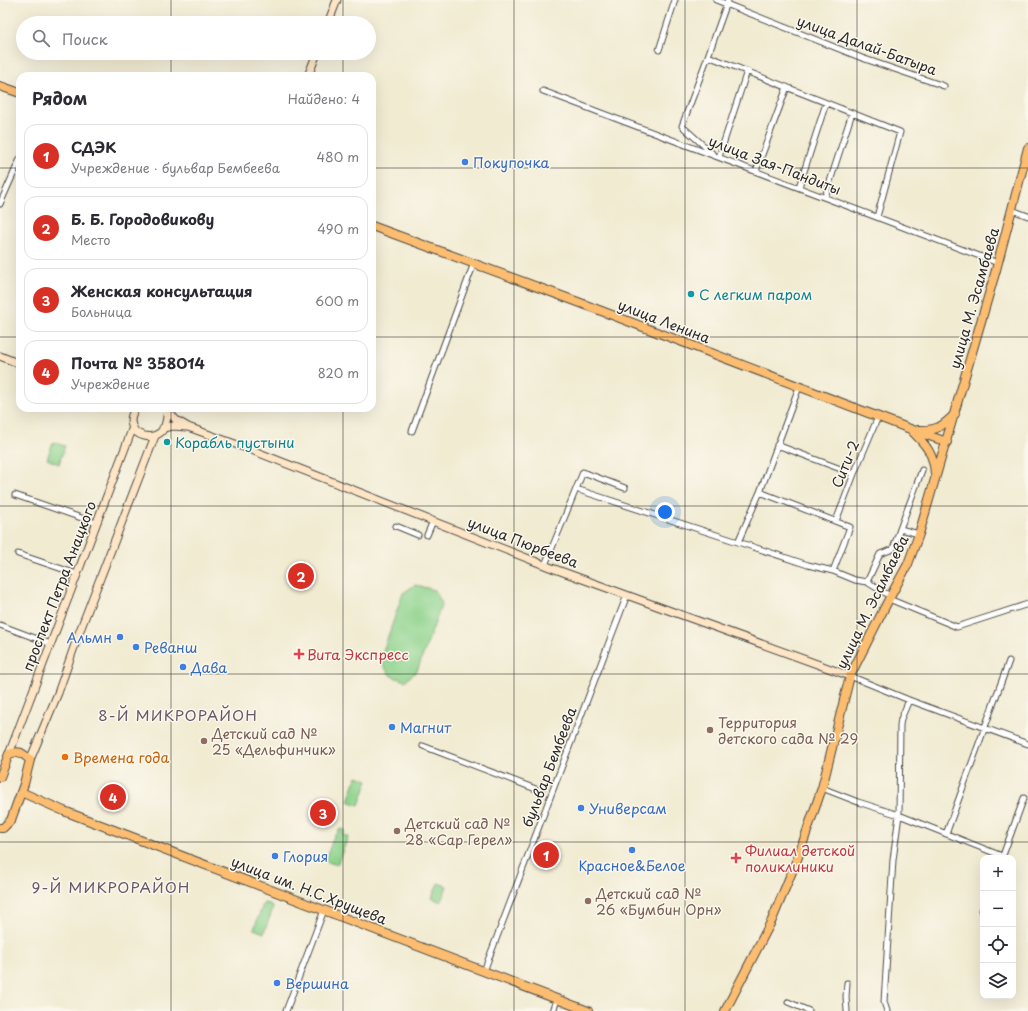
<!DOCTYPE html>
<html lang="ru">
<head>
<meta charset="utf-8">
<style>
	:root { --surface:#fff; --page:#f2f2f3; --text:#2b2b33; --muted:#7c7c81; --line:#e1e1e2; --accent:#d93025 }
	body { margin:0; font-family:"Playpen Sans",sans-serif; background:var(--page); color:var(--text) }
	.controls { position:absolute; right:12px; bottom:12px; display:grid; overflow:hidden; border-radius:8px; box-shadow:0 4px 16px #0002 }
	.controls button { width:36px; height:36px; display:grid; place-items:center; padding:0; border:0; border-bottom:1px solid var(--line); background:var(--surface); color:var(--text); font:20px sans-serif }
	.you { position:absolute; left:665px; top:512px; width:14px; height:14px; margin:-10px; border:3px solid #fff; border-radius:50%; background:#1a73e8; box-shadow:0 0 0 6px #1a73e833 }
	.badge { display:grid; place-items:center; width:26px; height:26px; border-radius:50%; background:var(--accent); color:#fff; font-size:13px; font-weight:700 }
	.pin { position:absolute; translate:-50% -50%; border:2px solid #fff; box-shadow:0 1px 4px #0006 }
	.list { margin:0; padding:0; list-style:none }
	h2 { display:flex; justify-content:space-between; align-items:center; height:52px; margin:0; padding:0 16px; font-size:17px }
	h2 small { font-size:13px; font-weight:400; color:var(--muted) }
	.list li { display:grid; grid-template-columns:26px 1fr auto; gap:12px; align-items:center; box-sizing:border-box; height:64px; margin:0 8px 8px; padding:0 8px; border:1px solid var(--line); border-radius:12px }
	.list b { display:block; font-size:15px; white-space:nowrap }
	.list p { margin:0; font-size:13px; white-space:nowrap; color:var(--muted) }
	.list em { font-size:13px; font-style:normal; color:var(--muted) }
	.icon { flex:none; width:22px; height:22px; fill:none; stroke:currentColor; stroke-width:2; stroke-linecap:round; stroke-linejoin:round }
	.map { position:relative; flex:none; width:1028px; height:1011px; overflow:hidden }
	.search { position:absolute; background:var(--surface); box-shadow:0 4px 16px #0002; left:16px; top:16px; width:360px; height:44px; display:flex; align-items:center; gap:10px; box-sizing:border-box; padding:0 14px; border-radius:22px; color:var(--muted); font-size:15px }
	.panel { position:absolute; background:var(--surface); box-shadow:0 4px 16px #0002; left:16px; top:72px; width:360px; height:340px; border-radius:12px }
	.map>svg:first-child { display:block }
	.green { fill:#8ed38d; stroke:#5c7f5c }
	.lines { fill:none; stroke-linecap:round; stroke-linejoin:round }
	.street-casing { stroke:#494844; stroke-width:7 }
	.secondary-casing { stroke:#494844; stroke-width:9 }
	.primary-casing { stroke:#494844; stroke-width:10 }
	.street { stroke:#fff; stroke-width:5 }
	.secondary { stroke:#fee5c5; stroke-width:7 }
	.primary { stroke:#fcbd6f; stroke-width:8 }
	.grid { fill:none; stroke:#2b2b2b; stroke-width:1; stroke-opacity:0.55 }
	.shop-dot { fill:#3f7fe0; stroke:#fbf7ec; stroke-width:1.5 }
	.culture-dot { fill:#0f9aa8; stroke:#fbf7ec; stroke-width:1.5 }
	.health-dot { fill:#e0444e; stroke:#fbf7ec; stroke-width:1.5 }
	.education-dot { fill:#8d6e63; stroke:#fbf7ec; stroke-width:1.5 }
	.food-dot { fill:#e8710a; stroke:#fbf7ec; stroke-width:1.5 }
	.labels { text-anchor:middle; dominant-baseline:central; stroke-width:3; stroke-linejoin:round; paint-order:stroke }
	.street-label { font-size:14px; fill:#2b2b2b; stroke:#fbf7ec }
	.shop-label { font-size:14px; fill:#366cbe; stroke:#fbf7ec; text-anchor:start }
	.culture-label { font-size:14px; fill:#0d838f; stroke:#fbf7ec; text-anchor:start }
	.health-label { font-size:14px; fill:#be3a42; stroke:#fbf7ec; text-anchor:start }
	.education-label { font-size:14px; fill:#785e54; stroke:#fbf7ec; text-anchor:start }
	.food-label { font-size:14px; fill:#c56008; stroke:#fbf7ec; text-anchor:start }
	.neighbourhood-label { font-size:15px; letter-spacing:1px; fill:#675769; stroke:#fbf7ec }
</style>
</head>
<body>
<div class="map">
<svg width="1028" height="1011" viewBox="0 0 1028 1011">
	<rect width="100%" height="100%" fill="#fbf7ec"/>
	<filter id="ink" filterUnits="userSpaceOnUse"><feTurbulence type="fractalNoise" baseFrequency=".025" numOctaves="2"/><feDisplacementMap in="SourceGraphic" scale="8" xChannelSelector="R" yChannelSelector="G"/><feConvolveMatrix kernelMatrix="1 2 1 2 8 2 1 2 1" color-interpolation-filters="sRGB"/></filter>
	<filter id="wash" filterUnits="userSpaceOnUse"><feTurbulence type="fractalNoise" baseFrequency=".012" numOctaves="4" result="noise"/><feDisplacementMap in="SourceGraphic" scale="16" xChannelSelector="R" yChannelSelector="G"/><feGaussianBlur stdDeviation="0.9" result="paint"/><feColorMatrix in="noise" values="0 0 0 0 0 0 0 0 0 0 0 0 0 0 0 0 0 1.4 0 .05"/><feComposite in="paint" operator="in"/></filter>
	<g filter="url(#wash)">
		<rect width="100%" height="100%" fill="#f1ebd2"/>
		<!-- green -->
		<path class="green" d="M 53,442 L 65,446 L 59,464 L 47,459 Z
			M 415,585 L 435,590 L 442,604 L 417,671 L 405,681 L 391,676 L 383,665 L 383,651 L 403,593 Z
			M 357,776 L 368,780 L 359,805 L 348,801 Z
			M 340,829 L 345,830 L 343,835 L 348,837 L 337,865 L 325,861 L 334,836 L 337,834 Z
			M 438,883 L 447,886 L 441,902 L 432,898 Z
			M 264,903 L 270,904 L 273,908 L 264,933 L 254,929 L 262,907 Z"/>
	</g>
	<g filter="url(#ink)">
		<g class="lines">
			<defs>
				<path id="street" d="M 716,0 L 862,58 L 944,86
					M 659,50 L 675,0
					M 708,56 L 900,132 L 877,217
					M 543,91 L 998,263
					M 712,153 L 682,126 L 708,56 L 728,0
					M 719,157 L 747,71
					M 756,171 L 787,87
					M 799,187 L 826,103
					M 825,197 L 852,113
					M 0,204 L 20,159
					M 1012,210 L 1028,216
					M 412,431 L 474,263
					M 777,445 L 854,474
					M 576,489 L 738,542
					M 760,492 L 850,527 L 833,571 L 808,565 L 738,542 L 760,492 L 799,387
					M 15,495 L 96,523
					M 836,521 L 854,474 L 878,417
					M 396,526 L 418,535
					M 919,534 L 900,529 L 922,470
					M 427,535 L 433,521
					M 18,554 L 77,574
					M 545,565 L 583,472 L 625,488
					M 833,571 L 855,580 L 867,582
					M 890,596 L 867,582 L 880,554 L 893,549 L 900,529
					M 889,599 L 957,627 L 1028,604
					M 0,625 L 51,644
					M 850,676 L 909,700 L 1028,744
					M 423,746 L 541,791 L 546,778
					M 822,788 L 858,802 L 899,815 L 1002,856
					M 946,834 L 1009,661
					M 1002,858 L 1024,798
					M 982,911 L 983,908
					M 484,971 L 627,595
					M 788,1002 L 809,1011
					M 286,1011 L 324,910
					M 553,1011 L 557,1000
					M 847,1011 L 846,997 L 847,983
					M 887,1011 L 884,1002 L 893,860 L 899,815 L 900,725 L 901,719 L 909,700"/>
				<path id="secondary" d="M 328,23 L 337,0
					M 308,76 L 317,53
					M 0,356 L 20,364
					M 135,408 C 133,412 131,417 131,420 C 131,438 156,442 164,428 C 167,422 167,415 168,409
					M 168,411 L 176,420 L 188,427 L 249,449 L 552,568 L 850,676
					M 163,428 L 173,426 L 186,427
					M 9,754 L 133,427
					M 30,760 L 58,693 L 79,633 L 155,436"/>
				<path id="primary" d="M 0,86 L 20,93
					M 372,226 L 578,302 L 918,432 L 947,442
					M 918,430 C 936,431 942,427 955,414
					M 912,431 C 926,445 934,454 935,474
					M 0,777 L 9,754 C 20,750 22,753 30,760 L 24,784 L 11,820 L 3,828 L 0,828
					M 21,792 L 64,811 L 588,1011
					M 725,1011 L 772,920 L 798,857 L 822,788 L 850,676 L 889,599 L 908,564 L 919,534 L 996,270 L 1028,148"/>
			</defs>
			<!-- street casing -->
			<use href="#street" class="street-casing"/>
			<!-- secondary casing -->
			<use href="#secondary" class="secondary-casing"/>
			<!-- primary casing -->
			<use href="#primary" class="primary-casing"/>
			<!-- street -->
			<use href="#street" class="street"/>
			<!-- secondary -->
			<use href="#secondary" class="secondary"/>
			<!-- primary -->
			<use href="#primary" class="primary"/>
		</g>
	</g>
	<!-- grid -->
	<path class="grid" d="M 171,0 L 171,23M 343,0 L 343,23M 514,0 L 514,1011M 685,0 L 685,1011M 857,0 L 857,1011M 171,53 L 171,76M 343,53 L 343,76M 0,168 L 20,168M 372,168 L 1028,168M 0,337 L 20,337M 372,337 L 1028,337M 171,408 L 171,1011M 343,408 L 343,1011M 0,506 L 1028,506M 0,674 L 1028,674M 0,842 L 1028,842"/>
	<!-- markers -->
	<g class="shop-dot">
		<circle cx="465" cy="162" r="4"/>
		<circle cx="120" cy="637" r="4"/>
		<circle cx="136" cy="647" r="4"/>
		<circle cx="183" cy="667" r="4"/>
		<circle cx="392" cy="727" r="4"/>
		<circle cx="581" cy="808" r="4"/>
		<circle cx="632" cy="850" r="4"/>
		<circle cx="275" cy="856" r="4"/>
		<circle cx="277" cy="983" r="4"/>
	</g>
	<g class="culture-dot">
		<circle cx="691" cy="294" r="4"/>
		<circle cx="167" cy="442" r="4"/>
	</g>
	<g class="health-dot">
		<path d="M297 648h4v4h4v4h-4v4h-4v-4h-4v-4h4z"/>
		<path d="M734 852h4v4h4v4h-4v4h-4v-4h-4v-4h4z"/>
	</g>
	<g class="education-dot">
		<circle cx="710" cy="730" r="4"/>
		<circle cx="204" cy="741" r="4"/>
		<circle cx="397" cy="831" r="4"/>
		<circle cx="588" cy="901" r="4"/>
	</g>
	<circle class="food-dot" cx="65" cy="757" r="4"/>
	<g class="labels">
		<!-- street labels -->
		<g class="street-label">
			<text transform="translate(867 45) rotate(20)">улица Далай-Батыра</text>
			<text transform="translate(775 165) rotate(21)">улица Зая-Пандиты</text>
			<text transform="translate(974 298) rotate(-74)">улица М. Эсамбаева</text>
			<text transform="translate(664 321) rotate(21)">улица Ленина</text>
			<text transform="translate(845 464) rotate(-68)">Сити-2</text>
			<text transform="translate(523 542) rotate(21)">улица Пюрбеева</text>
			<text transform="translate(59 586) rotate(-69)">проспект Петра Анацкого</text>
			<text transform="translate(872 602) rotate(-64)">улица М. Эсамбаева</text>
			<text transform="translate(549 767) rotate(-69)">бульвар Бембеева</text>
			<text transform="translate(309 890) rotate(21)">улица им. Н.С.Хрущева</text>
		</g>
		<!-- shop labels -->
		<g class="shop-label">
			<text x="473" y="162">Покупочка</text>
			<text x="112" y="637" text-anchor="end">Альмн</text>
			<text x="144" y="647">Реванш</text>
			<text x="191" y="667">Дава</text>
			<text x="400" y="727">Магнит</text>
			<text x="589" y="808">Универсам</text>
			<text x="283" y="856">Глория</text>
			<text x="632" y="865" text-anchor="middle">Красное&amp;Белое</text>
			<text x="285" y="983">Вершина</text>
		</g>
		<!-- culture labels -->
		<g class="culture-label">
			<text x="699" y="294">С легким паром</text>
			<text x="175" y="442">Корабль пустыни</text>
		</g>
		<!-- health labels -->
		<g class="health-label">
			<text x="307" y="654">Вита Экспресс</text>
			<text x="745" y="850">Филиал детской<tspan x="745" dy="16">поликлиники</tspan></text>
		</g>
		<!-- education labels -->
		<g class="education-label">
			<text x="718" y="722">Территория<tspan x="718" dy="16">детского сада № 29</tspan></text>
			<text x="212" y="733">Детский сад №<tspan x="212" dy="16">25 «Дельфинчик»</tspan></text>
			<text x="405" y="823">Детский сад №<tspan x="405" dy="16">28 «Сар Герел»</tspan></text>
			<text x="596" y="893">Детский сад №<tspan x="596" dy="16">26 «Бумбин Орн»</tspan></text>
		</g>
		<!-- food labels -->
		<g class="food-label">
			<text x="73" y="757">Времена года</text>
		</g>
		<!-- neighbourhood labels -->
		<g class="neighbourhood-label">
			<text x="178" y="714">8-Й МИКРОРАЙОН</text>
			<text x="111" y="886">9-Й МИКРОРАЙОН</text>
		</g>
	</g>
</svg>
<div class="controls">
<button>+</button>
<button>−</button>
<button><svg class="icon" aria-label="locate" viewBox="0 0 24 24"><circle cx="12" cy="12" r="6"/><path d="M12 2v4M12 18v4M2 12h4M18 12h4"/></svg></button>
<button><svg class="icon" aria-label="layers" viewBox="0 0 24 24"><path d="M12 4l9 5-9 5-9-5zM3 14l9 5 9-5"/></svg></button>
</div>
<div class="you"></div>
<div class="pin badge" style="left:546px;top:855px">1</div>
<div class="pin badge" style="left:301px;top:576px">2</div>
<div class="pin badge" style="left:323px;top:813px">3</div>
<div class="pin badge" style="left:113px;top:797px">4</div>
<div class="search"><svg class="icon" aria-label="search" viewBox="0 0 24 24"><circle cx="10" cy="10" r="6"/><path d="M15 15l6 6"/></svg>Поиск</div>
<section class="panel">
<h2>Рядом<small>Найдено: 4</small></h2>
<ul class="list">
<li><span class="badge">1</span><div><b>СДЭК</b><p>Учреждение · бульвар Бембеева</p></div><em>480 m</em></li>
<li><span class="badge">2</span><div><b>Б. Б. Городовикову</b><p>Место</p></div><em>490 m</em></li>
<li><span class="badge">3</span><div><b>Женская консультация</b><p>Больница</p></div><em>600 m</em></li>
<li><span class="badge">4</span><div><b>Почта № 358014</b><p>Учреждение</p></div><em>820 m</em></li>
</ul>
</section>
</div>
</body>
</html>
